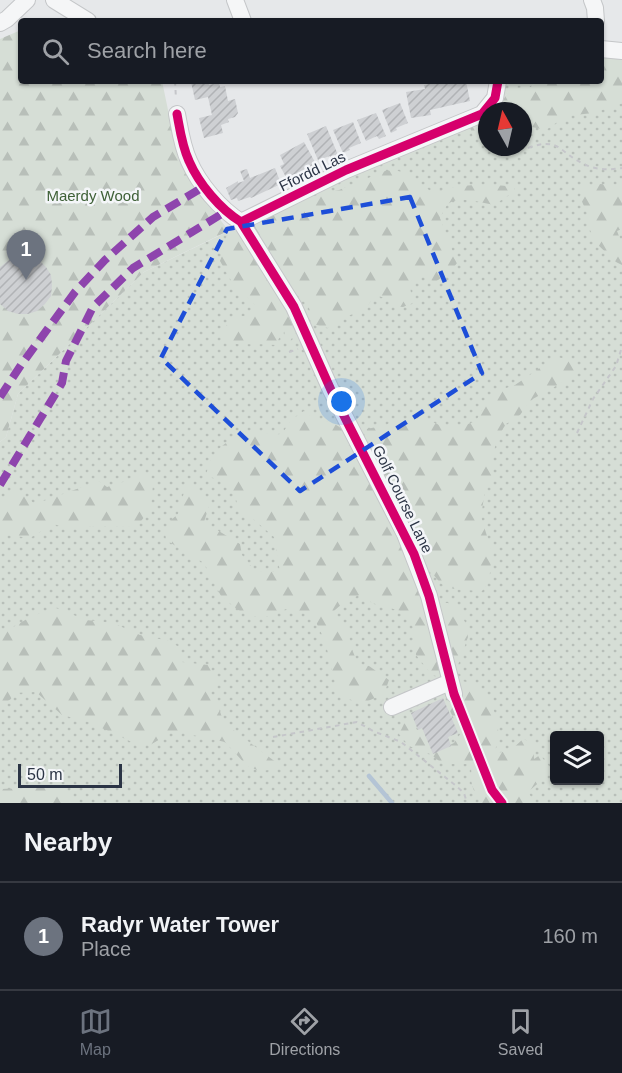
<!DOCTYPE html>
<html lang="en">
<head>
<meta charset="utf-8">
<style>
	:root { --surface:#171b24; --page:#20242c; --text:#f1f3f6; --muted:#9ea1a6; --line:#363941; --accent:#6c737f }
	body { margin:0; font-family:Helvetica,sans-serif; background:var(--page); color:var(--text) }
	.controls { position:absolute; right:18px; bottom:18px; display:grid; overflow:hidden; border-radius:6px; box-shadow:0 2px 4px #0004 }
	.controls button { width:54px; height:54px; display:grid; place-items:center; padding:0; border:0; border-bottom:2px solid var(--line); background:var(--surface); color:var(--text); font:30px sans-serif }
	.compass { position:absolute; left:478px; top:102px; width:54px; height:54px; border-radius:50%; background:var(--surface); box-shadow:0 2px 4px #0004; rotate:352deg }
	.scale { position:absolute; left:18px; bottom:15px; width:104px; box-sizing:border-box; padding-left:6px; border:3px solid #2b3445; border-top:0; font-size:16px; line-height:21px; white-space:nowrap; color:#2b3445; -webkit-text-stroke:4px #f4f6f9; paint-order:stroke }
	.you { position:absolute; left:342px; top:402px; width:21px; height:21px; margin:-15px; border:4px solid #fff; border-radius:50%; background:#1a73e8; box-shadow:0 0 0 9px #1a73e833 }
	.badge { display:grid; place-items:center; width:39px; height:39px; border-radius:50%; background:var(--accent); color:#fff; font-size:20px; font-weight:700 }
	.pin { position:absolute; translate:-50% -50px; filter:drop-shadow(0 2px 3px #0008) }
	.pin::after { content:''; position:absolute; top:32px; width:21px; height:18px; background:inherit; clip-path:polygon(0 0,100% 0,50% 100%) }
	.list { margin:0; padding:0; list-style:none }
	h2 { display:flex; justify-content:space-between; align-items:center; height:78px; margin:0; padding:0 24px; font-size:26px }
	h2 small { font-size:20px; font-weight:400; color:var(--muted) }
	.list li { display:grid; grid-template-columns:39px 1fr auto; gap:18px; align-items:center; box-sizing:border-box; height:108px; padding:0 24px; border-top:2px solid var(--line) }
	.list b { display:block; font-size:22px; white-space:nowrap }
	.list p { margin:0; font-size:20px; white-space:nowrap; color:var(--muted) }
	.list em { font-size:20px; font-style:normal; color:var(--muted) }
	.icon { flex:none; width:33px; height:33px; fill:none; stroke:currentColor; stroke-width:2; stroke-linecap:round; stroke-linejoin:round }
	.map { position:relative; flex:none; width:622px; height:803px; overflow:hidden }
	.search { position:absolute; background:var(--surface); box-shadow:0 2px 4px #0004; left:18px; right:18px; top:18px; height:66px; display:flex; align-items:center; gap:15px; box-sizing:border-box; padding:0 21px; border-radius:6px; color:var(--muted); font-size:22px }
	.sheet { height:186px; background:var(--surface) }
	nav { display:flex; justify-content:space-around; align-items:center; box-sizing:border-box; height:84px; border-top:2px solid var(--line); background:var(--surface); font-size:16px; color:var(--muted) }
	nav a { display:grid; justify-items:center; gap:3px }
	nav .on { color:var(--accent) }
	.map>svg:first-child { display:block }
	.grass { fill:url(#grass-dots); fill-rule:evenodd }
	.forest { fill:url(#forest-firs) }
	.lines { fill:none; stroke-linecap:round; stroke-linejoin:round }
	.stream { stroke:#b4c4d5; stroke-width:4.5 }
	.building { fill:url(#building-hatch) }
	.minor-casing { stroke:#c4c6c8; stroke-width:18 }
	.path { stroke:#c5c6ca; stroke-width:2; stroke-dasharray:4.5 4.5; stroke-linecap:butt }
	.minor { stroke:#f5f6f7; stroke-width:16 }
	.quiet { stroke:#8e44ad; stroke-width:8; stroke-dasharray:15 8; stroke-linecap:butt }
	.cycleway-casing { stroke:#f4f6f9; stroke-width:13 }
	.cycleway { stroke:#d6006c; stroke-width:9 }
	.marked { fill:none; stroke:#1d4ed8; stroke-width:4.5; stroke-dasharray:12 8; stroke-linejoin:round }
	.labels { text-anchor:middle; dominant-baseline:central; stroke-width:5; stroke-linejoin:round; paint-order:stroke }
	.street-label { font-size:15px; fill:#2b3445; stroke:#f4f6f9 }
	.park-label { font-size:15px; fill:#3f6138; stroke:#f4f6f9 }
</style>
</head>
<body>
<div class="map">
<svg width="622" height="803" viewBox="0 0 622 803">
	<defs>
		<pattern id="grass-dots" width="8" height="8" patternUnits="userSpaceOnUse" patternTransform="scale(1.5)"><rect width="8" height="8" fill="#d6ded6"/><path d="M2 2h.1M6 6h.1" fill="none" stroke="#b8bfb9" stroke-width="1.8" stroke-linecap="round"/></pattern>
		<pattern id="forest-firs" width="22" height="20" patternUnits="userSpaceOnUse" patternTransform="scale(1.5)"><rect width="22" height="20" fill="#d6ded6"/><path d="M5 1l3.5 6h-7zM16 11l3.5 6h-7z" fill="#b8bfb9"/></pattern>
		<pattern id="building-hatch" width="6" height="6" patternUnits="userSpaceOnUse" patternTransform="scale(1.5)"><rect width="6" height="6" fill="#ced0d3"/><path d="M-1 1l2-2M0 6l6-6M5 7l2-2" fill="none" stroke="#b1b3b6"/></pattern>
	</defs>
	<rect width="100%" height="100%" fill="#e6e8ea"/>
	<!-- grass -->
	<path class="grass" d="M 622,65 L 622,803 L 0,803 L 0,442 L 6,437 L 18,394 L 144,272 L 229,231 L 247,230 L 350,174 L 487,119 L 487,147 L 523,147 L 523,111 L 601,81 ZM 554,736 L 600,736 L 600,780 L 554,780 Z
		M 505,81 L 538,81 L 531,87 L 510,89 L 503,100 Z"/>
	<!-- forest -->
	<path class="forest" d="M 21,30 L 21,81 L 162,81 L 178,158 L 196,189 L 229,231 L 247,230 L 301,199 L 339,190 L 385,171 L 395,170 L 408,174 L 433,193 C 458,184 488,183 514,187 L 515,191 L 494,205 C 481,203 459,195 448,204 C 445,207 442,214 440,218 L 457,263 L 450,272 L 435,282 L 421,276 L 409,282 L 413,303 L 403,307 L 392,306 L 389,299 L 378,296 L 371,301 L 363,311 L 347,316 L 328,328 C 301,323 316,316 306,302 C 300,295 292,288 285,281 L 294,335 L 290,341 L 285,339 L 284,327 L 276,345 C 257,343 241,346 223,342 L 221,336 L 231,317 L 247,316 L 259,309 L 233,284 L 220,261 L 228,231 L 144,272 L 18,394 L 6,437 L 0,442 L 0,39 Z
		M 622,53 L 622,103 L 593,113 L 566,116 L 546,130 L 523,125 L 523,111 L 493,111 L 501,104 L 510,88 L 531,87 L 538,81 L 601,81 L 601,57 Z
		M 487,115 L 487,143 L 473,137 L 470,127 Z
		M 599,184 L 622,185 L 622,229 L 617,231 L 622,244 L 622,265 L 616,262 L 597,244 L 590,230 L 587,213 L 580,197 L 583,187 L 588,186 L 595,188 Z
		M 556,357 L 573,360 L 579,373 L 531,400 L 520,415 L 506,424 L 497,438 L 493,456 L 493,474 L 485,490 L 481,517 L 492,552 L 489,582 L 482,591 C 471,590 455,591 445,586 C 425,576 378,472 365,447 L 367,429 L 386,425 L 396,419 L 430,421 L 444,427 L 460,427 L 476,421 L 484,406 L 497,391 L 515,385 Z
		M 304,411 C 314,421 327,419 338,426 C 342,429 346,433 350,437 L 438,603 L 448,603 L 459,611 L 465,622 L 468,637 L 457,668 L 440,677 L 432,675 L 416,655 L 413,627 L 404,612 L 372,603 L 360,595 C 348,599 341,604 332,613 L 334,619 L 348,630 L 351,647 L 358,664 L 369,666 L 389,680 L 384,694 L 361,704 L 349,699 L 337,690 L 325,641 L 314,618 L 301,612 L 286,609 L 272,616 L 251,616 L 238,610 L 221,596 L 204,563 L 166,540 L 165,531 L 170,521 L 178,514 L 186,485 L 199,491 L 210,503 L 204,522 L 240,544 L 242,555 L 255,571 L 280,572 L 274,537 L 238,506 L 234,493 L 225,481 L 206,476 C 210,457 216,449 232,439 C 237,436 243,431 249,431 C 259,431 270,435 282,434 L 291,420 Z
		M 141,471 L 153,480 C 152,504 152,509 136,527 L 98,526 L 72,529 L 53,524 L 30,538 L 0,534 L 0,502 L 13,492 L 22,494 L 35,504 L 99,481 L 107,487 L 126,481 Z
		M 56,608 L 86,620 L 113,623 L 140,635 L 169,641 L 179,647 L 182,662 L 208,665 L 216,678 L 216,687 L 206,691 L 217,703 L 224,723 L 277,763 L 278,769 L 260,771 L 247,766 L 225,742 L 174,731 L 150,745 L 136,744 L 89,722 L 62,715 L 36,692 L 13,693 L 11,699 L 0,706 L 0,632 L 3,633 L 32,616 Z
		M 460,681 C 484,682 496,707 498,729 C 499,737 496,745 495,753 L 510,751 L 523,739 L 533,743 L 534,759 L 540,755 L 549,766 L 544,778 L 528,792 L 535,803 L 481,803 C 476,796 472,788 471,779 C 471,773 472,770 470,764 L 443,764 L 430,754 L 409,746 L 399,734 L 404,724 L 412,717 L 417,730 L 422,728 L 433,753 L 454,743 L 461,733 L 448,707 L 448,693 Z
		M 57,787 L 72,798 L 71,803 L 0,803 L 0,789 Z"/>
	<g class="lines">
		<!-- stream -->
		<path class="stream" d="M 369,776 L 392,803"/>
	</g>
	<!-- building -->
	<path class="building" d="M 208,81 L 209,85 L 219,83 L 220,87 L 225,86 L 228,101 L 235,99 L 238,113 L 235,117 L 228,119 L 229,122 L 221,125 L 223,133 L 204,138 L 199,118 L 212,115 L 208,97 L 195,100 L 191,82 Z
		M 445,81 L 466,81 L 470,101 L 430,110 L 431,115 L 411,118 L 406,92 L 425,89 L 424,85 Z
		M 400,103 L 408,123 L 396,128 L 397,130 L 391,133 L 382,110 Z
		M 376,113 L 386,136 L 379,139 L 377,136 L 366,141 L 357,120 Z
		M 353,122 L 361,143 L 349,148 L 350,150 L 343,153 L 333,130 Z
		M 326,126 L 338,155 L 331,159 L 330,156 L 318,160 L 307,134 Z
		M 304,142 L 316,164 L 288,181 L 280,166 L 284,164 L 280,155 Z
		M 275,168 L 281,184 L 251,198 L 250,197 L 238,201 L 237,198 L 231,200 L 226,188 L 238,181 L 238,183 L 244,181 L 240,171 L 247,169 L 250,178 Z
		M 22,256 L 40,261 L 46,267 L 51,275 L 52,285 L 51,296 L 45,304 L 37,311 L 28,314 L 18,314 L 8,311 L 0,304 L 0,267 L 13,257 Z
		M 443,698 L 458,733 L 448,737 L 451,746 L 433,754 L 422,728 L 418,730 L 411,713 Z"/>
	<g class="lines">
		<defs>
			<path id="minor" d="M 54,0 L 88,21
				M 235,0 L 243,21
				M 592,0 L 595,8 L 596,21
				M 0,23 L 7,19 L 27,0
				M 601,49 L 622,51
				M 177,114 C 180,130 182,146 189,161 C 199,184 220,209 241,222 L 346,170 L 482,114 L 495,98 L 498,81
				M 241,222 L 294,307 L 331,390 L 405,534 L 429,596 L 454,694
				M 392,707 L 450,682"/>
		</defs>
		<!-- minor casing -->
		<use href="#minor" class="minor-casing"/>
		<!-- path -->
		<path class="path" d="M 175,81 L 176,99
			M 528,148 C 560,136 559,153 584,164 C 595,170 610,170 622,168
			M 289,352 L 298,349
			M 577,433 L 593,399 L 616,366 L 621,350
			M 459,707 L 492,790 L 502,803
			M 273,737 L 357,722 L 373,731 L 401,742 L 455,785 L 464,793 L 467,803"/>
		<!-- minor -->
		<use href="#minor" class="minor"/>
		<!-- quiet -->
		<path class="quiet" d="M 0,397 L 21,365 L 75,292 L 105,260 L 153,217 L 205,186
			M 0,485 L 62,383 L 66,361 L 93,307 L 133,268 L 225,212"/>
		<defs>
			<path id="cycleway" d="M 177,114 C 180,130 182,146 189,161 C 199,184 220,209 241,222 L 346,170 L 482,114 L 495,98 L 498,81
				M 241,222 L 294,307 L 331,390 L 414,554 L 429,596 L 454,694 L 492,790 L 502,803"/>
		</defs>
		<!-- cycleway casing -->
		<use href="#cycleway" class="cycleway-casing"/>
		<!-- cycleway -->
		<use href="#cycleway" class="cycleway"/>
	</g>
	<!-- marked area -->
	<path class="marked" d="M 410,197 L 482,373 L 300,491 L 161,358 L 227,229 Z"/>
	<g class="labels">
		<!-- street labels -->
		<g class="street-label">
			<text transform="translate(312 171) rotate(-26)">Ffordd Las</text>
			<text transform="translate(403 499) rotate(64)">Golf Course Lane</text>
		</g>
		<!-- park labels -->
		<g class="park-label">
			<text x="93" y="195">Maerdy Wood</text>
		</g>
	</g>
</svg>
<div class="controls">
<button><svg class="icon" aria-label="layers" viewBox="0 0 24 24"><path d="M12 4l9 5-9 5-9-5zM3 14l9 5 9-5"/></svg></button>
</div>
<svg class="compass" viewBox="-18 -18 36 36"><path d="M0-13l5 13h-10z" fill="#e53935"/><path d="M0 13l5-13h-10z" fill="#9ea1a6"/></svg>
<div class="scale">50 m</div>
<div class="you"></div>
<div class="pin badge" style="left:26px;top:280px">1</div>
<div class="search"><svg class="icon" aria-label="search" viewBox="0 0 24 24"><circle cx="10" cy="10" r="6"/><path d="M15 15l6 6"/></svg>Search here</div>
</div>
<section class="sheet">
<h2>Nearby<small></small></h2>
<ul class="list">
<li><span class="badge">1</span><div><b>Radyr Water Tower</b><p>Place</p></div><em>160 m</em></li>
</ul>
</section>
<nav>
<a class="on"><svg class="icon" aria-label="map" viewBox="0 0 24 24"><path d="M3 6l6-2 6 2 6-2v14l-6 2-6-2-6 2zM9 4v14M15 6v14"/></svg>Map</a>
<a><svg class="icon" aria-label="directions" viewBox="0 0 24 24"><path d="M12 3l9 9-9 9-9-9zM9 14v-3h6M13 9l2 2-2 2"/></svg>Directions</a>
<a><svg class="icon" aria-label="saved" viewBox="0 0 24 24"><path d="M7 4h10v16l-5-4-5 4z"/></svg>Saved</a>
</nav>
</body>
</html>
